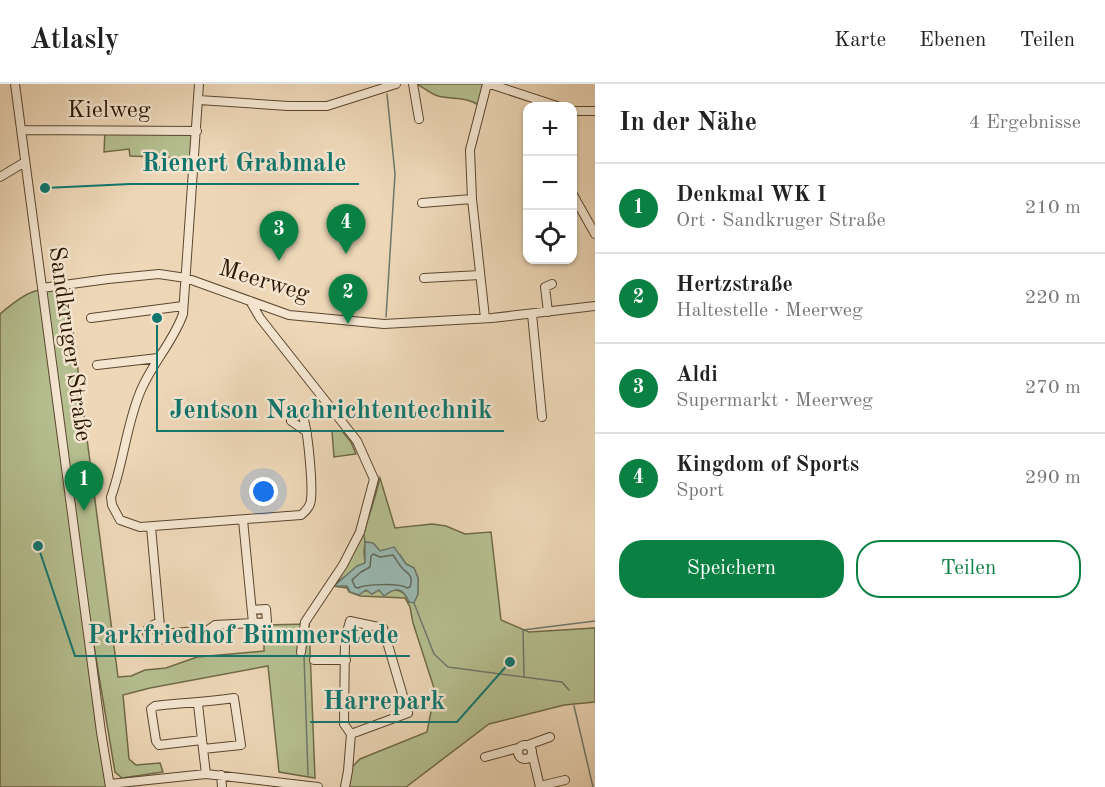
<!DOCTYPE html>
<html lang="de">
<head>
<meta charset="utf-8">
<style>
	:root { --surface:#fff; --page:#f6f6f6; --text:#222; --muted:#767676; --line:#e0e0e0; --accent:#0b8043 }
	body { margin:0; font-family:"Old Standard TT",serif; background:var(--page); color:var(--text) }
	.controls { position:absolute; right:18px; top:18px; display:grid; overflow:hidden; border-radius:12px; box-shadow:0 2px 4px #0004 }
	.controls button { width:54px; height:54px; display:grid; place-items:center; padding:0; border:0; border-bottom:2px solid var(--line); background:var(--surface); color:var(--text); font:30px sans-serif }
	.you { position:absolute; left:264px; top:408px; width:21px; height:21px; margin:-15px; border:4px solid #fff; border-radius:50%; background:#1a73e8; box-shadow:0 0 0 9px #1a73e833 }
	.badge { display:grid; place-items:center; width:39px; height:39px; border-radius:50%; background:var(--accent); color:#fff; font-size:20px; font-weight:700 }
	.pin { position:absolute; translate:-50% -50px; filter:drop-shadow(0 2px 3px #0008) }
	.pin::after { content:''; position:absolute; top:32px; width:21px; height:18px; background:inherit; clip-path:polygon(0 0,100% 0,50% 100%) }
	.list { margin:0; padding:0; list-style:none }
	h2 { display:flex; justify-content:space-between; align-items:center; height:78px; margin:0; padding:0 24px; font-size:26px }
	h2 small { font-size:20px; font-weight:400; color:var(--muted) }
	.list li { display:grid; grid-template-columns:39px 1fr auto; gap:18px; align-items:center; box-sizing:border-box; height:90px; padding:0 24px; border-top:2px solid var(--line) }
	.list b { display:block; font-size:22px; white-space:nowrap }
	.list p { margin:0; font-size:20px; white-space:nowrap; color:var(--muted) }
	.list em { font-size:20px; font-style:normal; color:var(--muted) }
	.actions { display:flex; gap:12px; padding:18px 24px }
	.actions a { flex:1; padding:14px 0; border:2px solid var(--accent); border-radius:24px; text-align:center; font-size:21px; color:var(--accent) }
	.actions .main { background:var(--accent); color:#fff }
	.icon { flex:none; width:33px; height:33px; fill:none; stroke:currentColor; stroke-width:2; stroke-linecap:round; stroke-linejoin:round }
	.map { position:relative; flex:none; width:595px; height:703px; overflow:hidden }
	header { display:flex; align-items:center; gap:36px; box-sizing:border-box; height:84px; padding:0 30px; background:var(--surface); border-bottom:2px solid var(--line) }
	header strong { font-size:28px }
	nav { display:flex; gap:33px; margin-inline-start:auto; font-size:21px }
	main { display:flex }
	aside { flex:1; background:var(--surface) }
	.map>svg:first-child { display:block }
	.green { fill:#b5bf90; stroke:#706a48; stroke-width:1.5; fill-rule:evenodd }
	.water { fill:#99b9b2; stroke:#6d786b; stroke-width:1.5 }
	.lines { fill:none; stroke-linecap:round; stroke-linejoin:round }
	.shore { stroke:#62685a; stroke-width:1.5 }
	.stream { stroke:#6d786b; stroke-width:1.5 }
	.minor-casing { stroke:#5b462e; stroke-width:10 }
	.minor { stroke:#f3e5d0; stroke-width:8 }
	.labels { text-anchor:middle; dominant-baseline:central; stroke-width:5; stroke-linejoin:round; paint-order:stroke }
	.street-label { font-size:24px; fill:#2a1601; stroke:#f3e5d0 }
	.leader { fill:none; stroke:#0f766e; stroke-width:2 }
	.callout-dot { fill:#0f766e; stroke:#f3e5d0; stroke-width:2 }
	.callout-label { font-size:26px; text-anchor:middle; font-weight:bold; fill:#0f766e; stroke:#f3e5d0; stroke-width:5; stroke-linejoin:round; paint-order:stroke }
</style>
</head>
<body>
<header>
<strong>Atlasly</strong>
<nav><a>Karte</a><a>Ebenen</a><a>Teilen</a></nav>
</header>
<main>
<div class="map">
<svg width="595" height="703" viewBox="0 0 595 703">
	<rect width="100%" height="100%" fill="#edd7b7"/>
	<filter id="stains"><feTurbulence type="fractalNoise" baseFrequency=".00333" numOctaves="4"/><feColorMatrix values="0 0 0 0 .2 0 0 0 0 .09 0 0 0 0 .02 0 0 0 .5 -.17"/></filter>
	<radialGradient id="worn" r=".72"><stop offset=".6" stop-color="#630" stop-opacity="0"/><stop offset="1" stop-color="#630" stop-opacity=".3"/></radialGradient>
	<!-- green -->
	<path class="green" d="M 417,0 L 485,0 L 480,22 C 466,12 454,16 438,12 C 431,10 424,4 417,0 Z
		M 105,47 L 197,47 L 194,82 L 181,74 L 130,72 L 129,65 L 104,68 Z
		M 67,201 L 118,593 L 131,592 L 145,586 L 166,584 L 197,573 L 264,567 L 264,541 L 309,540 L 315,694 L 279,688 L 268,582 L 150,604 L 123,611 L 129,675 L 136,681 L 160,679 L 163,688 L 122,694 L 115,688 L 77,460 L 110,703 L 0,703 L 0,230 C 27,207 32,206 67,201 Z
		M 332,347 L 342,347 L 351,358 L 356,370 L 334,373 Z
		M 380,394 L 395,444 L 432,440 L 446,442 L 465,450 L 491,448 L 501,536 L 529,548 L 595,544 L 595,618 L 564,621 L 489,640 L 406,703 L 345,703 L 348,687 L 360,675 L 427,648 L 435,607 L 413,539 L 410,523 L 405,514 L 360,512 L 349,508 L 347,504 L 332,502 C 359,466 369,437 380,394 ZM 365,458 L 373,459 L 380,467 L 400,471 L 406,480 L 414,484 L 418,494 L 418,510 L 409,518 C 405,508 401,506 391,506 L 387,510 L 379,506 L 350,508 L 347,502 L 338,497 C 348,492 355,483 365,479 L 364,468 Z"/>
	<!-- water -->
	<path class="water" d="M 365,458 L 373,459 L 380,467 L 394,463 L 406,480 L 414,484 L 418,494 L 418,510 L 414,519 L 409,518 C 403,503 396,503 384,512 L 379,506 L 372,510 L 366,506 L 359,511 L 350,508 L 347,502 L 334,502 L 357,482 L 365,479 Z"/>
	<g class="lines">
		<!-- shore -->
		<path class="shore" d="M 373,470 L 380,473 L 393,471 C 396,475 399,481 403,485 C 410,491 413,492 410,503 L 407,504 C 400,499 365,500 358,504 L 355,503 L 352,496 L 361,488 L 370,483 L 371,472 Z"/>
		<!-- stream -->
		<path class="stream" d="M 386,233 L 395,90 L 387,10
			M 365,447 L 369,428
			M 364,451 L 365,458
			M 414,519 L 434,570 L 448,583 L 562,598 L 569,606
			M 304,571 L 308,691
			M 524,592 L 523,546 L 595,537
			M 574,622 L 593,703"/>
		<defs>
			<path id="minor" d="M 15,0 L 101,648 L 110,703
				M 199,0 L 183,230 C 173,259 150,281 139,311 C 126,344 123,380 111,413 L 112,421 L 120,436 L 140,443 L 301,431 C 305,428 308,425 310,420 C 314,409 308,342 302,331 L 297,330 L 293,332 L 291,337 L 307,348
				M 413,0 L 419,35
				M 490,0 L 557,22
				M 199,16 L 288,22 L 327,22 L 396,0
				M 572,27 L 595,27
				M 21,46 L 197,47
				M 0,93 L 25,78
				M 572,109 L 595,150
				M 422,119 L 472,115
				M 424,194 L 480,191
				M 42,204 L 108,195 L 159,190 L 186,194 L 289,231 L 384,240 L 492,234 L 595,222
				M 250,217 L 260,234 L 357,357 L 374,395 L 360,448 L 343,481 L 305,538 L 301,568
				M 548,228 L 545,203 L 552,200
				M 532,230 L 542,333
				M 91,234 L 183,222
				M 485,234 L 472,115 L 470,66 L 487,0
				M 97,281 L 158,274
				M 243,436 L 253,539 L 267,538 L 266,525 L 252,526
				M 151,443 L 160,542 L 164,550 L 160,556 L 151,556 L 147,549 L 148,544 L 155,540 L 160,542
				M 164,550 L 208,546 L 215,541 L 253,539
				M 314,576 L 346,576
				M 198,620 L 202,656
				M518 668a7 7 0 1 1 14 0a7 7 0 1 1-14 0Z
				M 528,661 L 550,653
				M 203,665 L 202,656 L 159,661 L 156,657 L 151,625 L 155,622 C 182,619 207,618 234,614 L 241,661 L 203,665 L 206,690
				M 532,669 L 540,703
				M 485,673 L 518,664
				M 221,691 L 222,703
				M 110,700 L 206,690 L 318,703
				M 540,702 L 565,696
				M 345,703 L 348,687 L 351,650 L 344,640 L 345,555 L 350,537 L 383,544 L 408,629 L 351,650"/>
		</defs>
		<!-- minor casing -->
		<use href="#minor" class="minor-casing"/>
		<!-- minor -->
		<use href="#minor" class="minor"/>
	</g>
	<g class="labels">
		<!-- street labels -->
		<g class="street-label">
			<text x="109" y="27">Kielweg</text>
			<text transform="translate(264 198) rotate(17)">Meerweg</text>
			<text transform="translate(69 260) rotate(82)">Sandkruger Straße</text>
		</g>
	</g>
	<!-- callouts -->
	<path class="leader" d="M45 104L130 100H359M157 234L157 347H504M38 462L75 572H410M510 578L457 638H310"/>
	<g class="callout-dot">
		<circle cx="45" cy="104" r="6"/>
		<circle cx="157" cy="234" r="6"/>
		<circle cx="38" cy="462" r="6"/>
		<circle cx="510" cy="578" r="6"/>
	</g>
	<g class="callout-label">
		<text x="244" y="87">Rienert Grabmale</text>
		<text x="331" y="334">Jentson Nachrichtentechnik</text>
		<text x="243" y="559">Parkfriedhof Bümmerstede</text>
		<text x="384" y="625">Harrepark</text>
	</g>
	<rect width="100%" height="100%" filter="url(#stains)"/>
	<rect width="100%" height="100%" fill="url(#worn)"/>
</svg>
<div class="controls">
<button>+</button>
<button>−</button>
<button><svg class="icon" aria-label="locate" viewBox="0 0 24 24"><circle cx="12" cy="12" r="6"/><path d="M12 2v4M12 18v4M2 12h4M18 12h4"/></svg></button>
</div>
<div class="you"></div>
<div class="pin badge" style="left:84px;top:427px">1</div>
<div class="pin badge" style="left:348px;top:240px">2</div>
<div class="pin badge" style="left:279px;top:177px">3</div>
<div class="pin badge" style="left:346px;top:170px">4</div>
</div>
<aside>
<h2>In der Nähe<small>4 Ergebnisse</small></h2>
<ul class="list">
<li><span class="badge">1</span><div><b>Denkmal WK I</b><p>Ort · Sandkruger Straße</p></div><em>210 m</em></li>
<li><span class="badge">2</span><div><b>Hertzstraße</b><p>Haltestelle · Meerweg</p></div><em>220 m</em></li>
<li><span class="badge">3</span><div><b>Aldi</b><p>Supermarkt · Meerweg</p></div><em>270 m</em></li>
<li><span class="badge">4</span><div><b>Kingdom of Sports</b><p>Sport</p></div><em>290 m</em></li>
</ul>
<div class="actions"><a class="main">Speichern</a><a>Teilen</a></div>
</aside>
</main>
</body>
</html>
